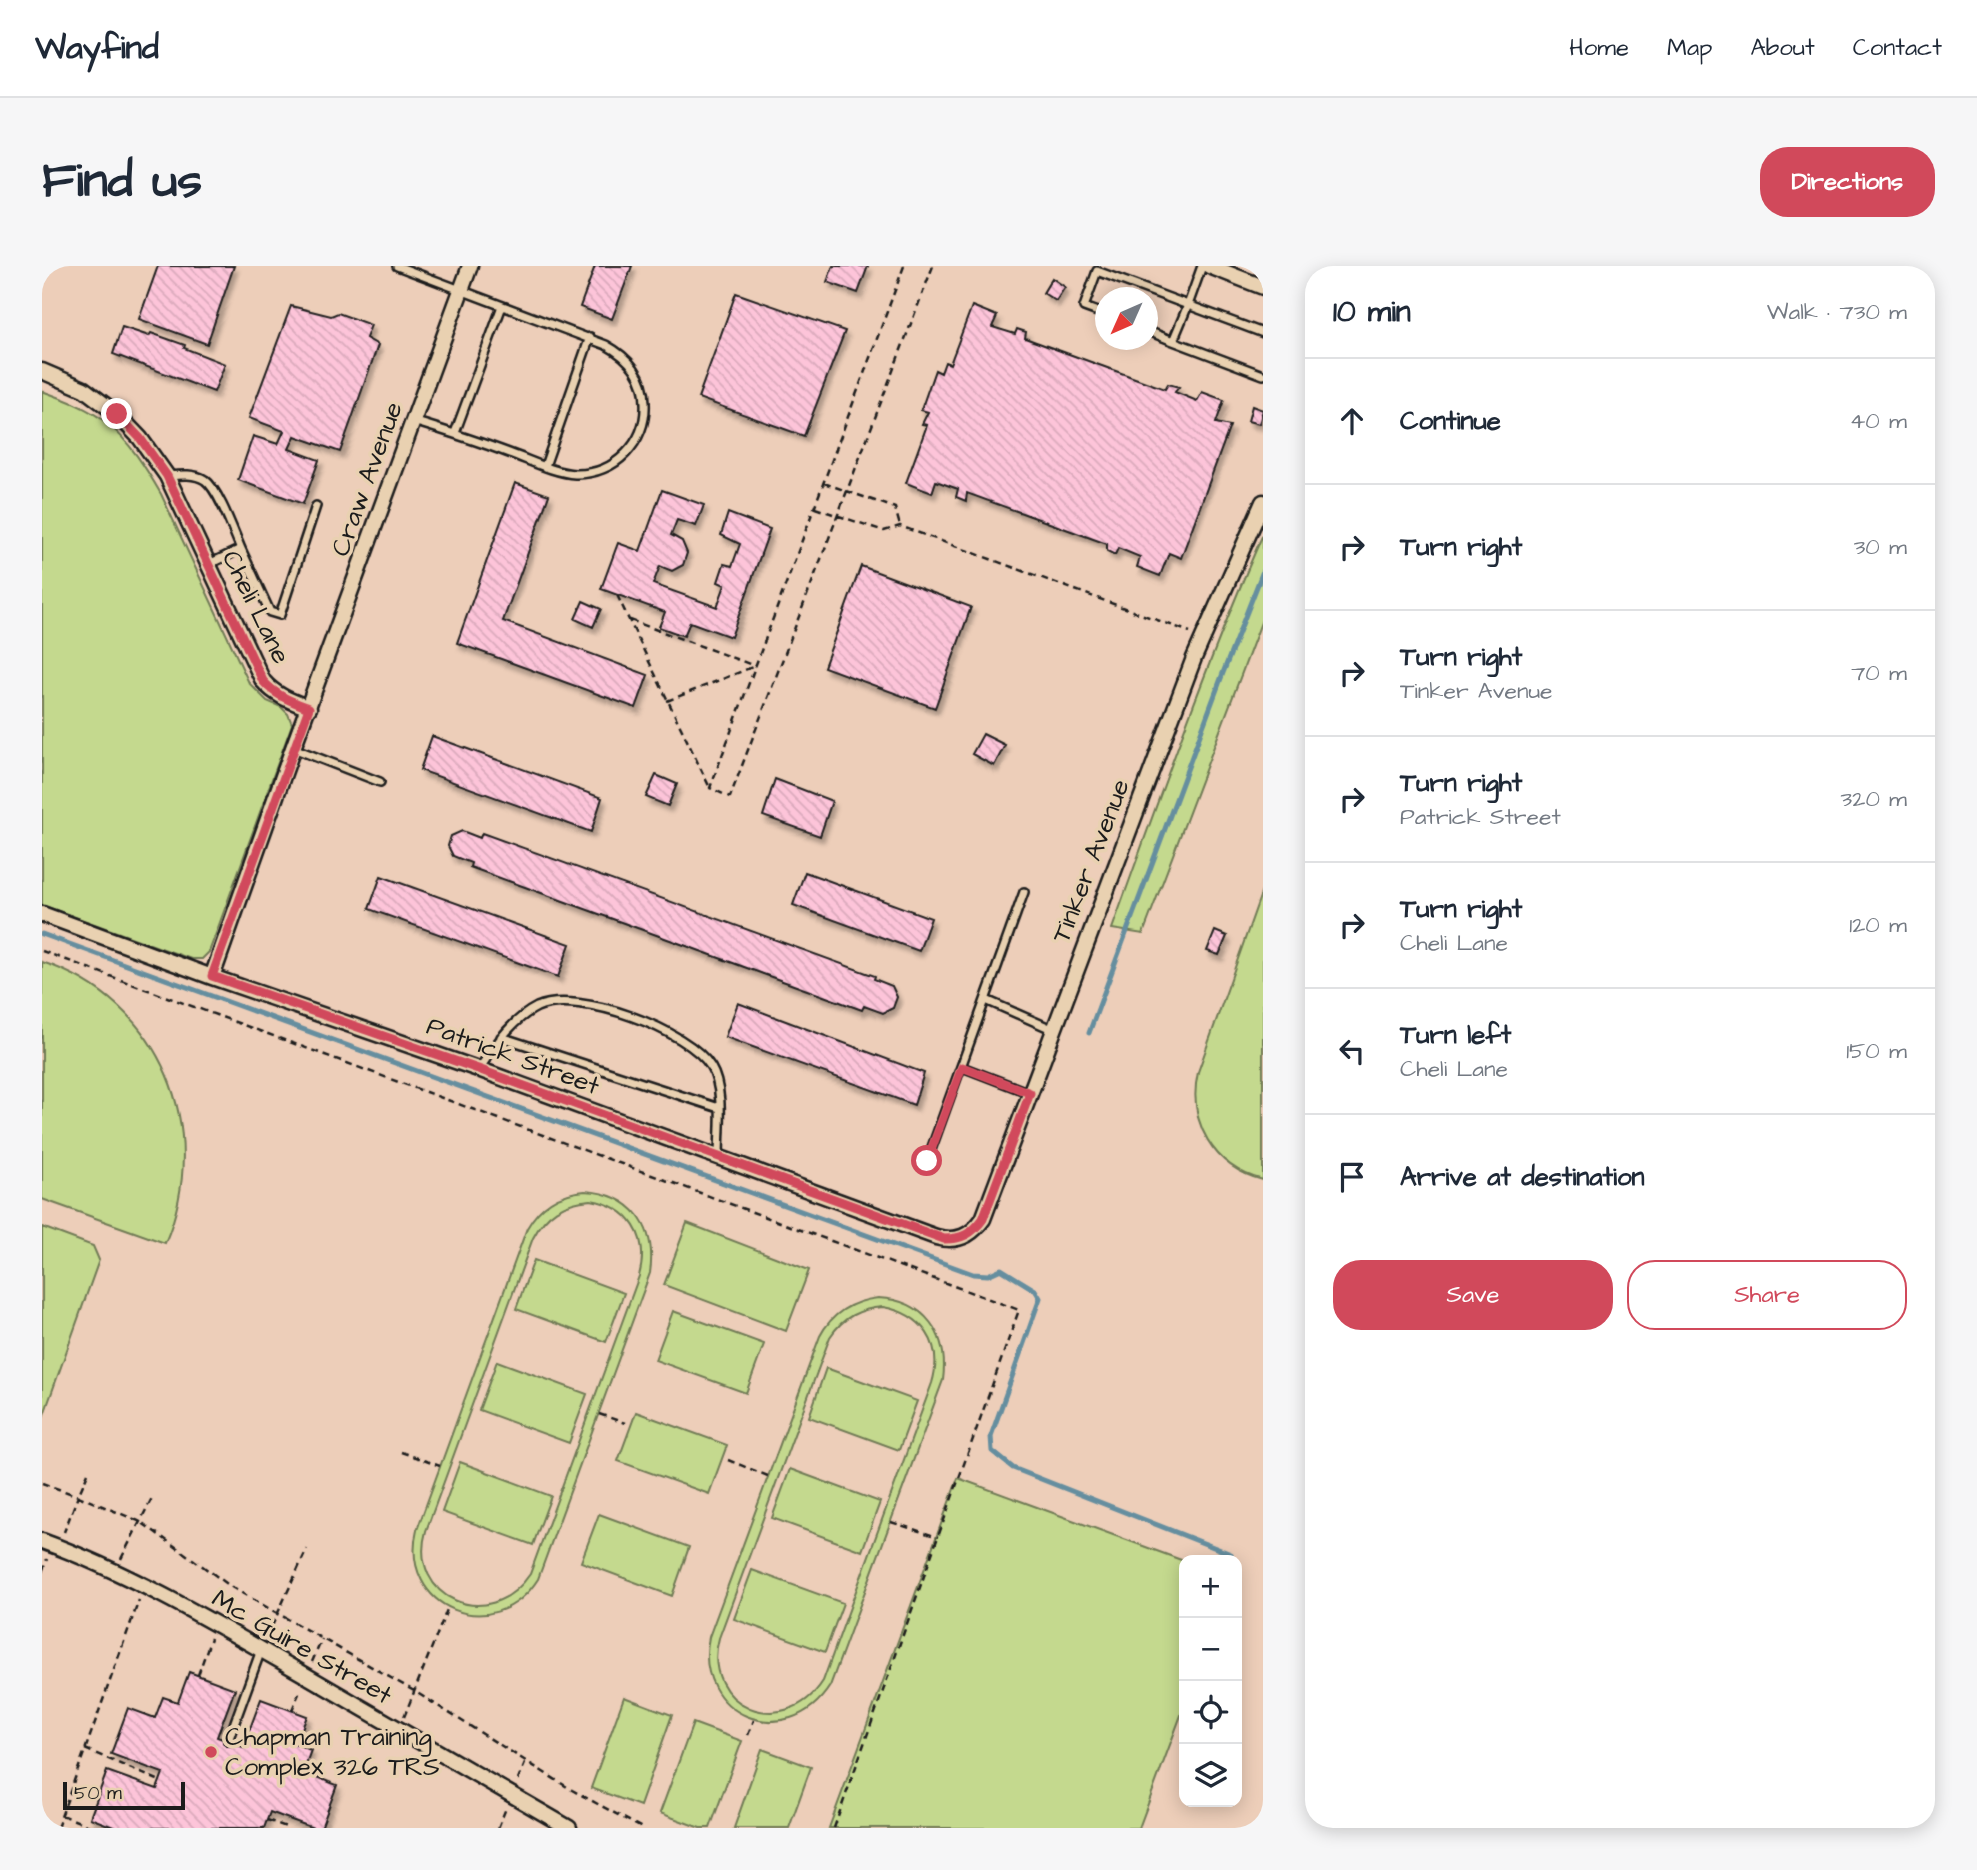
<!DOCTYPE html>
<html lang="en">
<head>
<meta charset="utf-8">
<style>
	:root { --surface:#fff; --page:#f6f6f7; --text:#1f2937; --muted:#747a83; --line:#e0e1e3; --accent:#d1495b }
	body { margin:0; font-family:"Architects Daughter",sans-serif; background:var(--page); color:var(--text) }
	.controls { position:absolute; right:21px; bottom:21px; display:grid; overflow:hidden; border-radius:14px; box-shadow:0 4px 18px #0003 }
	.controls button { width:63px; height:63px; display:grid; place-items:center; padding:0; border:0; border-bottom:2px solid var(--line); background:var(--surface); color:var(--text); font:35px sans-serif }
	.compass { position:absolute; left:1053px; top:21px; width:63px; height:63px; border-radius:50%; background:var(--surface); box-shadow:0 4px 18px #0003; rotate:225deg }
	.scale { position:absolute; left:21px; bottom:18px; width:122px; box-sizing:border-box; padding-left:7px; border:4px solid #1c1c1c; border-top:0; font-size:19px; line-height:24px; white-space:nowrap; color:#1c1c1c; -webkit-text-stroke:5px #e9d1b1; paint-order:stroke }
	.stop { position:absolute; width:21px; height:21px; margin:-16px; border:5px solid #d1495b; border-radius:50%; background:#fff }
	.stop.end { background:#d1495b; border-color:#fff; box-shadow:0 2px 7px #0008 }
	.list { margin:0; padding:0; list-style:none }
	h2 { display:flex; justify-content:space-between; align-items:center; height:91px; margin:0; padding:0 28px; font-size:30px }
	h2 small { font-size:23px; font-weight:400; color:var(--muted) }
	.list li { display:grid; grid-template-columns:46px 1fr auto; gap:21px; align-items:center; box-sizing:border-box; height:126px; padding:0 28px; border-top:2px solid var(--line) }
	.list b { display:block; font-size:26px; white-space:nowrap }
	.list p { margin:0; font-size:23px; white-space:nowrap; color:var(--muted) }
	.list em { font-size:23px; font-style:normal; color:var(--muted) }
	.actions { display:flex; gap:14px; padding:21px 28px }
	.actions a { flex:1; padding:16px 0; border:2px solid var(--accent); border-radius:28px; text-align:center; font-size:24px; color:var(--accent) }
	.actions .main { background:var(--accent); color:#fff }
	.icon { flex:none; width:38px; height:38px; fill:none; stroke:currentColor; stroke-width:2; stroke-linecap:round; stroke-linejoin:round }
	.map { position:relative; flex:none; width:1221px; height:1562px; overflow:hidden; border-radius:28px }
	header { display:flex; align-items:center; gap:42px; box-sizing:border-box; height:98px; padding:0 35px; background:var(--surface); border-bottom:2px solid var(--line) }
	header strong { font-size:33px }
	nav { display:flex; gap:38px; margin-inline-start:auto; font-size:24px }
	.intro { display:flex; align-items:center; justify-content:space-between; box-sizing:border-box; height:168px; padding:0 42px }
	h1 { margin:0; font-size:49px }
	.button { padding:18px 32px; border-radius:28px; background:var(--accent); color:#fff; font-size:24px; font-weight:700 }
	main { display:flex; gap:42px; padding:0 42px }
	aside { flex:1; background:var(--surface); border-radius:28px; box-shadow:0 4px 18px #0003 }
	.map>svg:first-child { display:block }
	.grass { fill:#c4d98e; stroke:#707a55; stroke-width:2; fill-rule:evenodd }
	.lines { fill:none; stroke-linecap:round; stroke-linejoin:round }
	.stream { stroke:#658e9f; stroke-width:5 }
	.building { fill:url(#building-back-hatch); stroke:#1c1c1c; stroke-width:2; filter:url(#shadow) }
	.service-casing { stroke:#1c1c1c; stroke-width:12 }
	.minor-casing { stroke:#1c1c1c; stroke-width:19 }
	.path { stroke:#1c1c1c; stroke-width:2.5; stroke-dasharray:7 5; stroke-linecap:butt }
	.service { stroke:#e9d1b1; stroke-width:7 }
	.minor { stroke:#e9d1b1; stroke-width:14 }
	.route { stroke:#d1495b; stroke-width:9 }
	.poi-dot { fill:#d1495b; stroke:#e9d1b1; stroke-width:2.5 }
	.labels { text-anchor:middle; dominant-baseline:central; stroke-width:7; stroke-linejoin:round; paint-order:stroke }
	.street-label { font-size:26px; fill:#1c1c1c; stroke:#e9d1b1 }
	.poi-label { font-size:26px; fill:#1c1c1c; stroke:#e9d1b1; text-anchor:start }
</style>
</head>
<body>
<header>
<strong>Wayfind</strong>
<nav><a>Home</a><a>Map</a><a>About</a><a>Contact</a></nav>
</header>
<div class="intro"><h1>Find us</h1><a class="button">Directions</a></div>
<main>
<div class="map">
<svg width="1221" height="1562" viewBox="0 0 1221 1562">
	<defs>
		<pattern id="building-back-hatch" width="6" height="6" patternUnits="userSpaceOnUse" patternTransform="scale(1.75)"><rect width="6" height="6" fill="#fdc4d9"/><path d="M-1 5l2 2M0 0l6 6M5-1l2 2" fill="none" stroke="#d8a8ba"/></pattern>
		<filter id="shadow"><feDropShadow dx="3.5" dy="5.5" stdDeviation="2" flood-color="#0004"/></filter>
	</defs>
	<rect width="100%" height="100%" fill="#edceb9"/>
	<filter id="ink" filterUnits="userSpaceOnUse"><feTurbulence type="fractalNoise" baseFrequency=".0143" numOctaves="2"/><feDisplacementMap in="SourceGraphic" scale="14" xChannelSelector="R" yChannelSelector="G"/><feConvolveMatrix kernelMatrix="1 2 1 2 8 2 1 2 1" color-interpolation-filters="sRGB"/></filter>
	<g filter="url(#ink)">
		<!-- grass -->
		<path class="grass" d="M 0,125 C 22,133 47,142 65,157 C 88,176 104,202 119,228 L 207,417 L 225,435 L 239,441 L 246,448 L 250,458 L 242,480 L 173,670 L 167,686 L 160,693 L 149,693 L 0,639 Z
			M 1221,268 L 1221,351 L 1101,668 L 1070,663 C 1118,530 1164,397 1221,268 Z
			M 1221,622 L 1221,914 C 1171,901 1145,856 1156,806 Z
			M 0,696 C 120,735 171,864 123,977 L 0,933 Z
			M 543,925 C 590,928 615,960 608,1007 L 496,1313 C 452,1382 356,1342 375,1264 L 485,962 C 498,939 517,927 543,925 ZM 549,934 C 588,941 608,970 597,1010 L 488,1308 C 447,1369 365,1332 384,1265 L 491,972 C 504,947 521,936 549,934 Z
			M 645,957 L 767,1004 L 744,1065 L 622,1019 Z
			M 0,961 L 51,980 L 57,994 L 0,1154 Z
			M 492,994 L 582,1027 L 564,1076 L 474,1043 Z
			M 836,1032 C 883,1034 907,1068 901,1114 L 788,1420 C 745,1488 650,1449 667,1371 L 778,1070 C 790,1047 810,1035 836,1032 ZM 841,1041 C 880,1048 902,1077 890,1117 L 781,1415 C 743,1475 658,1441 677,1372 L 788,1071 C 801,1051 817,1043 841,1041 Z
			M 631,1045 L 722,1078 L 704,1127 L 613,1094 Z
			M 455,1095 L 545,1128 L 527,1177 L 437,1144 Z
			M 784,1102 L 875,1135 L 857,1184 L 767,1151 Z
			M 594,1146 L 685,1179 L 667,1228 L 576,1195 Z
			M 418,1196 L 509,1230 L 491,1279 L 400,1246 Z
			M 748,1203 L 838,1236 L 820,1285 L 730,1252 Z
			M 916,1212 L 1142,1295 L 1142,1441 L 1097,1562 L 787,1562 Z
			M 557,1248 L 647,1281 L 630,1330 L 539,1296 Z
			M 710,1304 L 801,1337 L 783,1386 L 692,1353 Z
			M 582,1431 L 630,1449 L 598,1540 L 549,1522 Z
			M 651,1457 L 700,1475 L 668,1562 L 658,1562 L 618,1547 Z
			M 720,1483 L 769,1501 L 747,1562 L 692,1562 Z"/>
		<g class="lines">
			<!-- stream -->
			<path class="stream" d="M 0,668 L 931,1008 L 946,1009 L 959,1003 L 993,1024 L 998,1032 L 949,1170 L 950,1185 L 971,1202 L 1189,1288
				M 1047,767 L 1181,407 L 1221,305"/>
		</g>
		<!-- building -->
		<path class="building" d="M 116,0 L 192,0 L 165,78 L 97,53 Z
			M 553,0 L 590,0 L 570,53 L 538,41 Z
			M 791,0 L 826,0 L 816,27 L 785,16 Z
			M 1010,12 L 1023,21 L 1014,35 L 1001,27 Z
			M 694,27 L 803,65 L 762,170 L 656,132 Z
			M 249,40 L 289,50 L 296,47 L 329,59 L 324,72 L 336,79 L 298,186 L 253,170 L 247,183 L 277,194 L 261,238 L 196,214 L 211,170 L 236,178 L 242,165 L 207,152 Z
			M 930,40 L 955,50 L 950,61 L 973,68 L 975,63 L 984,66 L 983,72 L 1123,123 L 1126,118 L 1137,121 L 1133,126 L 1155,135 L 1160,126 L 1182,134 L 1174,157 L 1188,160 L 1139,292 L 1127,287 L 1118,310 L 1095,301 L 1098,291 L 1076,282 L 1073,289 L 1065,285 L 1065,278 L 925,227 L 924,235 L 914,231 L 916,223 L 894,215 L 890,227 L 864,217 L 885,159 L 880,158 L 886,146 L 879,144 L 893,104 L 899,107 L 903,96 L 908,98 Z
			M 80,61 L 107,70 L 109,67 L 143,79 L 142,82 L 183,98 L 172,126 L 71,88 Z
			M 1210,140 L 1221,144 L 1217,158 L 1206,155 Z
			M 473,217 L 507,229 L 461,355 L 606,409 L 594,442 L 415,377 Z
			M 620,224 L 662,239 L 654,260 L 635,254 L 629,269 L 640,275 L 645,287 L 641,299 L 630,305 L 618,300 L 611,318 L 675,341 L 683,319 L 676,316 L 682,298 L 690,300 L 698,278 L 679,269 L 686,247 L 728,263 L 689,371 L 648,356 L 642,370 L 617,361 L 623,346 L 559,323 L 576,277 L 598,285 Z
			M 819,300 L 929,341 L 893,442 L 782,401 Z
			M 541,335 L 559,343 L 551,361 L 533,353 Z
			M 941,468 L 963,479 L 952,500 L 930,488 Z
			M 390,470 L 560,532 L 549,566 L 378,504 Z
			M 614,509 L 635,518 L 626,540 L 604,531 Z
			M 733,513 L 790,535 L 778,570 L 721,550 Z
			M 420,565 L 438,572 L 440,567 L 833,710 L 832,713 L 850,720 L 855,731 L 851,742 L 841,747 L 822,740 L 820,744 L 428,601 L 429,597 L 411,590 L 406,580 L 409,570 Z
			M 763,606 L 889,652 L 877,685 L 751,639 Z
			M 339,610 L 528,678 L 516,711 L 327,643 Z
			M 1173,665 L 1185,670 L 1177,689 L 1165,685 Z
			M 696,737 L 882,807 L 872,839 L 683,771 Z
			M 147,1406 L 193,1423 L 175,1471 L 201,1481 L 219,1433 L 265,1450 L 254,1478 L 269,1484 L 261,1506 L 295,1519 L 279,1562 L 271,1562 L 228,1546 L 222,1562 L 74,1562 L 48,1552 L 65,1505 L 115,1523 L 121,1507 L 69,1488 L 86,1442 L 113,1452 L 121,1431 L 136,1436 Z"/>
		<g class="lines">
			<defs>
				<path id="service" d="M 355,0 L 564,79 C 586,91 603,110 603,137 C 605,176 573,209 533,208 C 513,207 487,194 467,187 C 435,175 404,165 371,155
					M 1160,0 L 1146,39 L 1221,67
					M 1064,49 L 1042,41 L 1055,5 L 1146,39 L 1131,75 L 1221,109
					M 1106,65 L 1131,75
					M 413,167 L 460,40
					M 503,200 L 548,71
					M 125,210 C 137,209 152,207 163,214 C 177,224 192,267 199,283
					M 167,298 L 199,283 L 228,346 L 238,349 L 274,240
					M 251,482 L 338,516
					M 944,734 L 1012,764
					M 459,771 L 677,842
					M 920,801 L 988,827
					M 437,803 C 453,780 469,754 495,741 C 537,723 647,764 669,801 C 683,824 677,864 677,891
					M 885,895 L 982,626
					M 186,1475 L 219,1384"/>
				<path id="minor" d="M 1167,0 L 1221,21
					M 0,105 L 42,123 L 75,148 L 98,172 L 125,210 L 221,415 C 234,430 249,435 267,442
					M 0,648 L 170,711 L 436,803 L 894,971 C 915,977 929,970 941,953 L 1152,392 L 1221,236
					M 170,711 L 251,482 L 428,0
					M 0,1275 C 93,1309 179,1361 265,1410 C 352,1461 440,1511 527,1562"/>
			</defs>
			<!-- service casing -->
			<use href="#service" class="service-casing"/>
			<!-- minor casing -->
			<use href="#minor" class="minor-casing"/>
			<!-- path -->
			<path class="path" d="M 862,0 L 668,522 L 688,531 L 891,0
				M 782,217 L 853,242 L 858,260
				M 773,242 L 842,265 L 858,260 L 1148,366
				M 575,329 L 668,522
				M 588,354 L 713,400
				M 625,435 L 713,400
				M 0,685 L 977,1044 L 792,1562
				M 557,1148 L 583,1157
				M 359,1186 L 398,1200
				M 686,1194 L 726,1210
				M 46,1207 L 36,1230 L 99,1256 L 191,1322 L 372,1425 L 530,1524 L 600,1562
				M 0,1217 L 36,1230 L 22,1266
				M 849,1256 L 896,1271
				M 79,1293 L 111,1230
				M 0,1306 L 5,1293
				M 225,1371 L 265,1283
				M 270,1396 L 280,1373
				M 156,1409 L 169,1372
				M 250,1444 L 258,1425
				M 362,1451 L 406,1341
				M 706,1469 L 712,1454
				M 43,1483 L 118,1515
				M 476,1514 L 484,1495
				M 20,1549 L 52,1562
				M 225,1554 L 247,1562
				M 15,1562 L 97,1334
				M 456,1562 L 464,1542"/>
			<!-- service -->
			<use href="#service" class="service"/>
			<!-- minor -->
			<use href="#minor" class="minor"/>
		</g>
	</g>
	<g class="lines" filter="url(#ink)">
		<!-- route -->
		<path class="route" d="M 75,148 L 98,172 L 125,210 L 221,415 C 234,430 249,435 267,442 L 170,710 L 436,803 L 902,973 C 920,973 930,968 941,953 L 988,827 L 920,801 L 885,895"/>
	</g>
	<!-- markers -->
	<circle class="poi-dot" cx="169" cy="1486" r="7"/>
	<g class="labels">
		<!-- street labels -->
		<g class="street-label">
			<text transform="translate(325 213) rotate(-70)">Craw Avenue</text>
			<text transform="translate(214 341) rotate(64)">Cheli Lane</text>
			<text transform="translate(1049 595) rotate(-69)">Tinker Avenue</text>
			<text transform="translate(471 790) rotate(20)">Patrick Street</text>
			<text transform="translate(260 1381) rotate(30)">Mc Guire Street</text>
		</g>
		<!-- poi labels -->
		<g class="poi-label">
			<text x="183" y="1471">Chapman Training<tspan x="183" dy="30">Complex 326 TRS</tspan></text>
		</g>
	</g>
</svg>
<div class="controls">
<button>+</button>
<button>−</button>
<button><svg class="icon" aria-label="locate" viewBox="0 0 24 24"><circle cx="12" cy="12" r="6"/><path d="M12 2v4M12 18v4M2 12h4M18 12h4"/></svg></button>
<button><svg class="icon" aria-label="layers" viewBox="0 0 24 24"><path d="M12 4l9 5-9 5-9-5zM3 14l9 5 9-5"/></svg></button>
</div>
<svg class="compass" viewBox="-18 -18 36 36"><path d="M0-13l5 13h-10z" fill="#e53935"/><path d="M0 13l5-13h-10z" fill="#747a83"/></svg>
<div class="scale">50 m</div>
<div class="stop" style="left:885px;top:895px"></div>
<div class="stop end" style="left:75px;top:148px"></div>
</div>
<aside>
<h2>10 min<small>Walk · 730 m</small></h2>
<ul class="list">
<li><svg class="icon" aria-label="ahead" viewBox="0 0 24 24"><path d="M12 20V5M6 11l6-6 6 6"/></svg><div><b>Continue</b></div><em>40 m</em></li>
<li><svg class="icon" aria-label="right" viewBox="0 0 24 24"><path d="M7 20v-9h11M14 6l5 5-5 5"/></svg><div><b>Turn right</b></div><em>30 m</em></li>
<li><svg class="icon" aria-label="right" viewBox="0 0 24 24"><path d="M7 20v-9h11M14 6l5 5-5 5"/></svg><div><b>Turn right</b><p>Tinker Avenue</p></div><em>70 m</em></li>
<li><svg class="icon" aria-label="right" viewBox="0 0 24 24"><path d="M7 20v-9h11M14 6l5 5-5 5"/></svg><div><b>Turn right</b><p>Patrick Street</p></div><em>320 m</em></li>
<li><svg class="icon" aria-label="right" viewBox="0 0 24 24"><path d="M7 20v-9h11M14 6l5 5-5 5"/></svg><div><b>Turn right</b><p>Cheli Lane</p></div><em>120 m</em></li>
<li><svg class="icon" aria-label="left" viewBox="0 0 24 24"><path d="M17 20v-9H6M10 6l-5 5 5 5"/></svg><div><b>Turn left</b><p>Cheli Lane</p></div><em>150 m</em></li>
<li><svg class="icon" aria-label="arrive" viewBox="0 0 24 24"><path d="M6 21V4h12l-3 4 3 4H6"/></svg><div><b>Arrive at destination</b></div></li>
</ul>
<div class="actions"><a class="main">Save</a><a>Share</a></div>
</aside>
</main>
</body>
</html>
